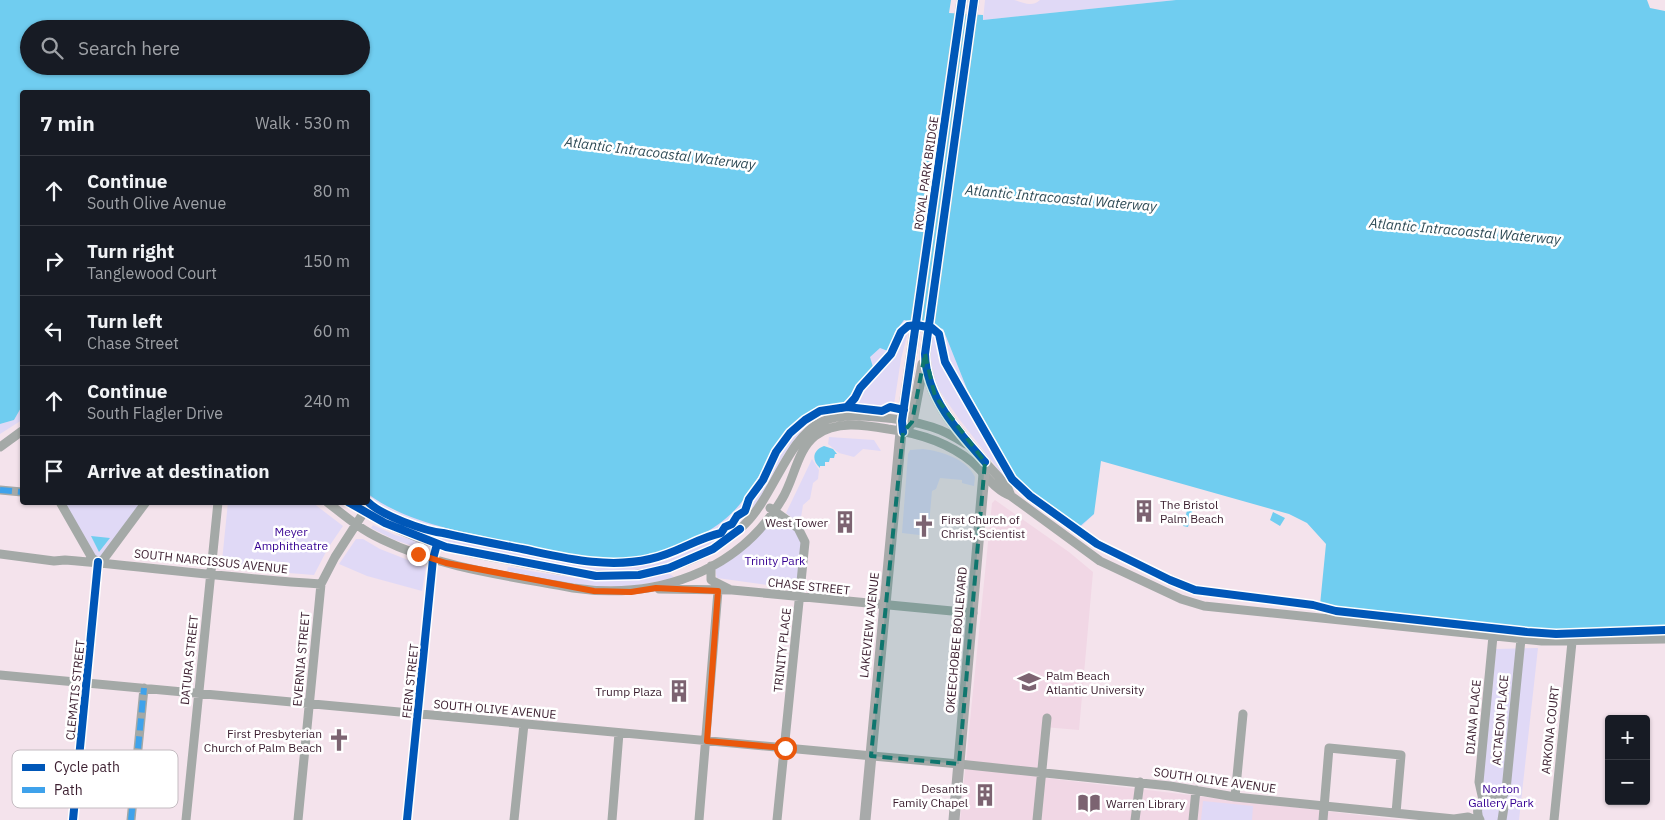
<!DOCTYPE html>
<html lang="en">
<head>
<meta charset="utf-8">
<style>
	:root { --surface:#171b24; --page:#20242c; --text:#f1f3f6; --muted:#9ea1a6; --line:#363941 }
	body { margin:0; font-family:"IBM Plex Sans",sans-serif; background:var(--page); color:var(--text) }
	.controls { position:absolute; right:15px; bottom:15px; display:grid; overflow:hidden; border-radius:5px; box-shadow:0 1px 4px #0004 }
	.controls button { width:45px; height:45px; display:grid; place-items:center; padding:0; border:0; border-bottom:1px solid var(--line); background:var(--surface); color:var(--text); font:25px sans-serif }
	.stop { position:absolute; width:15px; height:15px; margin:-11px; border:4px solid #ea580c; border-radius:50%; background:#fff }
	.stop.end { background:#ea580c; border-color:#fff; box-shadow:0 1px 5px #0008 }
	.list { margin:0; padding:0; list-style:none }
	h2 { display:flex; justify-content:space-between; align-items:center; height:65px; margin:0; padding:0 20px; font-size:21px }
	h2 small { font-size:16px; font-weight:400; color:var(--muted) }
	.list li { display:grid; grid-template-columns:32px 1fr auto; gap:15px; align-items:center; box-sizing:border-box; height:70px; padding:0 20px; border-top:1px solid var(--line) }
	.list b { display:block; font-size:19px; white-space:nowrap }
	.list p { margin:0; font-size:16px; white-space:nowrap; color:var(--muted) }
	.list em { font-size:16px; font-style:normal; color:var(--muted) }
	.icon { flex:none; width:28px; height:28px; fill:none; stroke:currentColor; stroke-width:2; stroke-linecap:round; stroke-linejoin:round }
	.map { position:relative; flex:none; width:1665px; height:820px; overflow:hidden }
	.search { position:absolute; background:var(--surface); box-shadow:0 1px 4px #0004; left:20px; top:20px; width:350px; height:55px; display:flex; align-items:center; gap:12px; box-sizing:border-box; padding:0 18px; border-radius:28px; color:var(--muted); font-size:19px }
	.panel { position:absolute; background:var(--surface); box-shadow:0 1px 4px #0004; left:20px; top:90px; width:350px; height:415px; border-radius:5px }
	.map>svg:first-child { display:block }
	.built { fill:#f1d7e5 }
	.green { fill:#e0d9f6 }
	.water { fill:#70cdf0; fill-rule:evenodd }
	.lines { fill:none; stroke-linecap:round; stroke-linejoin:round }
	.minor { stroke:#a4a9a7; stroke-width:9 }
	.major { stroke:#a8aaaa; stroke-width:11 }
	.quiet { stroke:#3fa2eb; stroke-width:6; stroke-dasharray:12 6; stroke-linecap:butt }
	.cycleway-casing { stroke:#fff; stroke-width:11 }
	.cycleway { stroke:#0057b8; stroke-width:8 }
	.route { stroke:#ea580c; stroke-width:6 }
	.marked { fill:#0f766e; fill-opacity:0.2; stroke:#0f766e; stroke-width:4; stroke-dasharray:10 6; stroke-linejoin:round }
	.labels { text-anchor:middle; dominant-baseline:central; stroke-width:5; stroke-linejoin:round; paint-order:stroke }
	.street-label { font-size:12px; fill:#3b1e2f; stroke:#fff }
	.poi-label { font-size:12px; fill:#3b1e2f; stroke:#fff; text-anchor:start }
	.park-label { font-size:12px; fill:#360293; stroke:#fff }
	.water-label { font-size:14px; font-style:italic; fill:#2f4b56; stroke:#fff }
	.key { fill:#fff; stroke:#c4bcc1; stroke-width:1 }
	.key-label { font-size:14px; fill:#3b1e2f }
</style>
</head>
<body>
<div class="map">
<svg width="1665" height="820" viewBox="0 0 1665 820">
	<rect width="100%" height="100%" fill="#f4e3ec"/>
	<!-- built -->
	<path class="built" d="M 995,500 L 1069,552 L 1093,572 L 1079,730 L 1044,727 L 1040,768 L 1046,778 L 1402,820 L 960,820 L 992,503 Z"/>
	<!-- green -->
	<path class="green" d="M 985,0 C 994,0 1005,0 1014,0 C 1023,2 1031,8 1040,0 L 1176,0 L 983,20 Z
		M 904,320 L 943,329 L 967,389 L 1028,490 L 1060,514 L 1073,516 L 1094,514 L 1076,532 L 1056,517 L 1036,508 L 1009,483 L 959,419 L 939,390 C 930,371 932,351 925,332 L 908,332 L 901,359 L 893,411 L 886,414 C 870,414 853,409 837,411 C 786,419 775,490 740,522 C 704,555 655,575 605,572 C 577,571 550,563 523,558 C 494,553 465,549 437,540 C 408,531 382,517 355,503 L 368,502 L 368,494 L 395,511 L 614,560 L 646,557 L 682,546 L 757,482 L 777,444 L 801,418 L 821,408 L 843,403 L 873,367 L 864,357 L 879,341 L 890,346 L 895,332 Z
		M 22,406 L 22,420 L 0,434 L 0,424 L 14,420 Z
		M 829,437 L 874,440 L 881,451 L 863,449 L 854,457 L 839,453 L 828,444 Z
		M 923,449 C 941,451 967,459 975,477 L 974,486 L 962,483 L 962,480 L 940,478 L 936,489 L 932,491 L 928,536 L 902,533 L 908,454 L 910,450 Z
		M 812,459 L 819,470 L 818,479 L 813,483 L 810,499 L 803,505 L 800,524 L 786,513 Z
		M 228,502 L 313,503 L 343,526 L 328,548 L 314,575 L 225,568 L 222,561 Z
		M 65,503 L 143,503 L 107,553 L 98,558 L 93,554 Z
		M 779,517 L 797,531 L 802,543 L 797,589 L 717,578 L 715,569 L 736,555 Z
		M 373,525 L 395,535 L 417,541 L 427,551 L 395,540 L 371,528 Z
		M 356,539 L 363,539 L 380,549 L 426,567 L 422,591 L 367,576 L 339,564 Z
		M 508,567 C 547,574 590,582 630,580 C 642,579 666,568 674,577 C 618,595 563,583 507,571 Z
		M 1538,648 L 1519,820 L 1473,820 L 1483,780 L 1496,649 Z
		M 1203,801 L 1253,806 L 1252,820 L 1201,820 Z"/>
	<!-- water -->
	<path class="water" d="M 0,0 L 951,0 L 949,13 L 983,15 L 983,20 L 1176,0 L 1647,0 L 1650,8 L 1665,11 L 1665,629 L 1523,630 L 1336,609 L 1320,605 L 1326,544 L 1307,523 L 1289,514 L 1101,461 L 1094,514 L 1078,528 L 1017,480 L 967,389 L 943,329 L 904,320 L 895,332 L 888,351 L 880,348 L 870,357 L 873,367 C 866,375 850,400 841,404 C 827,410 811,408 799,420 C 792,427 782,436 777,445 C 756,478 748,505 713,528 C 693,541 668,554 644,557 C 596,563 552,551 506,541 C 459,531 407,523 368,494 L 368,92 L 22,92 L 22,406 L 14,420 L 0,424 ZM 29,29 L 361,29 L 361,66 L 29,66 Z
		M 824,446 L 833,449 L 837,454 L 835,454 L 834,458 L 830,458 L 829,462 L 825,462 L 825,466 L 820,466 L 820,468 C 811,460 813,450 824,446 Z
		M 1189,503 L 1194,505 L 1188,527 L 1183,526 Z
		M 1273,512 L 1285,518 L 1280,526 L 1270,520 Z
		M 91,536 L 110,538 L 99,552 Z"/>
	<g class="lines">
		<!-- minor -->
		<path class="minor" d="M 0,447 L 22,431
			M 985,462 L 1007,486 L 1011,496
			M 0,490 L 22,492
			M 60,502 L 92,558 L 98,562
			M 327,502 C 345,516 361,530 381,539 C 440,568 509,576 573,588 C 655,600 738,573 782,499 C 794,480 797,450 815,436 C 835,420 865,425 888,429 C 918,433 949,443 972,462 C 986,474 994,490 1011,496 L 1100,561 L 1181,599 L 1204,606 L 1542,641 L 1665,639
			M 348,502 C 379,521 412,538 447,547 C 470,554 494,557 518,562 C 582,575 633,586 695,558 C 714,549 731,539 745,524 C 773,497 788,438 821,422 C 845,410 907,419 932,427 C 945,431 955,437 966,444
			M 770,508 L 798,528 L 805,542 L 777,820
			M 0,554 L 54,561 L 65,560 C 151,567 235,579 321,584
			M 98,562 L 103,560 L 146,502
			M 711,566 L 711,580 L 729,589
			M 659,589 L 732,590 L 973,613
			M 0,675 L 959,764 L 1170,786 L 1235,797 L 1454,819 L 1468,817 L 1475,820
			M 1235,797 L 1243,714
			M 1483,800 L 1479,782 L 1493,636
			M 1500,801 L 1506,790 L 1521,639
			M 73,820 L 98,562
			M 131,820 L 144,688
			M 186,820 L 218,502
			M 298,820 L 321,584 L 335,557 L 364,512
			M 407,820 L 433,559 L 437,544
			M 514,820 L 524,724
			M 612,820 L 619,733
			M 699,820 L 718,591
			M 1037,820 L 1047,718
			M 1135,820 L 1140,782
			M 1193,820 L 1196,790
			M 1323,820 L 1329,748 L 1401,755 L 1396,813
			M 1480,820 C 1470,802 1494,789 1504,807 L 1502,820
			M 1554,820 L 1572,642"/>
		<!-- major -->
		<path class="major" d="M 903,432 L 912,422 L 923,364
			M 865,820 L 902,421 L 962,0
			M 954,820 L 985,462 C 958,432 926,397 925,354 L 974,0"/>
		<!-- quiet -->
		<path class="quiet" d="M 0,490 L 22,492
			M 131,820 L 144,688"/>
		<defs>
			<path id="cycleway" d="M 974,0 L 925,354 C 926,397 958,432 985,462
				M 841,408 L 847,407 L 882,411 L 890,407 L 904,410
				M 903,432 L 902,421 L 962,0
				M 348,502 L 385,523 L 446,547 L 596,576 L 639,575 L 669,568 L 713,549 L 740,529
				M 368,502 C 381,515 424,531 443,533 C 469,539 496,544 522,549 C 565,558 607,569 650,559 C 676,554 697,538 721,533 L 725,527 L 732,524 L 737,516 L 745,511 L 749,499 L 763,480 L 776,452 L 790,433 L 805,420 L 820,411 L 847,407 L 855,398 L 860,388 L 891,354 L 901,332 L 908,326 L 917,325 L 932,328 L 939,334 L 945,362 L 1012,479 L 1030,496 L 1097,544 L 1170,580 L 1195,590 L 1313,605 L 1336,611 L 1527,632 L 1556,634 L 1665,630
				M 73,820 L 98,562
				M 407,820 L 433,559 L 437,544"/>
		</defs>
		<!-- cycleway casing -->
		<use href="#cycleway" class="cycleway-casing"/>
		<!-- cycleway -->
		<use href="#cycleway" class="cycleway"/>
	</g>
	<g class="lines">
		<!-- route -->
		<path class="route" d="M 418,554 L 446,563 L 594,591 L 631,592 L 656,588 L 718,591 L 707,741 L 785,748"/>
	</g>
	<!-- marked area -->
	<path class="marked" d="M 925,354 L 935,396 L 985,462 L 959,764 L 871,756 L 903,432 L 912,422 Z"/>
	<!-- icons -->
	<defs>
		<symbol id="building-bare" viewBox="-9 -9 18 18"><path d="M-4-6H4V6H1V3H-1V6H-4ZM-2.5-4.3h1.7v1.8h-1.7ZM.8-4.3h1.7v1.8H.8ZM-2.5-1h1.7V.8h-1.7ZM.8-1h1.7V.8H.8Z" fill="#7c6371" stroke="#fff" stroke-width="2.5" paint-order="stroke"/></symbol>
		<symbol id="church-bare" viewBox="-9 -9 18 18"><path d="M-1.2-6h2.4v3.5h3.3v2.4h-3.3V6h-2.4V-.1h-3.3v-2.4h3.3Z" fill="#7c6371" stroke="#fff" stroke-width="2.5" paint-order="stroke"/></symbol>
		<symbol id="university-bare" viewBox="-9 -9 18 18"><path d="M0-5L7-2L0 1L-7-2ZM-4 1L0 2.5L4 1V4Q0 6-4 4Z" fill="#7c6371" stroke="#fff" stroke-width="2.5" paint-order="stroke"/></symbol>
		<symbol id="library-bare" viewBox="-9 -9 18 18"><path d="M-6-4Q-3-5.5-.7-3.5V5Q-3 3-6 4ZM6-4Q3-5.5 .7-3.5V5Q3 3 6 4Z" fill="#7c6371" stroke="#fff" stroke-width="2.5" paint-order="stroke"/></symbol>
	</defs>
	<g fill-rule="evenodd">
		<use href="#building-bare" x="1128" y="495" width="32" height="32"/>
		<use href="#building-bare" x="829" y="506" width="32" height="32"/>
		<use href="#church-bare" x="908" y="510" width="32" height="32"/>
		<use href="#university-bare" x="1013" y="666" width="32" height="32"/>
		<use href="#building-bare" x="663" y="675" width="32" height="32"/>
		<use href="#church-bare" x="323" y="724" width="32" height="32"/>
		<use href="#building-bare" x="969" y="779" width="32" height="32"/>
		<use href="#library-bare" x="1073" y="787" width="32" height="32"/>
	</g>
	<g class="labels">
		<!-- street labels -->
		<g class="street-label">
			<text transform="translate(926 173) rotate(-82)">ROYAL PARK BRIDGE</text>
			<text transform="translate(211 561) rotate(6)">SOUTH NARCISSUS AVENUE</text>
			<text transform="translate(809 586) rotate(6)">CHASE STREET</text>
			<text transform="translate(869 625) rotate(-84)">LAKEVIEW AVENUE</text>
			<text transform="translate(956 640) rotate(-85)">OKEECHOBEE BOULEVARD</text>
			<text transform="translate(782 650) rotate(-84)">TRINITY PLACE</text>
			<text transform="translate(301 659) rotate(-85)">EVERNIA STREET</text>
			<text transform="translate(189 660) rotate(-84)">DATURA STREET</text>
			<text transform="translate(410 681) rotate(-84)">FERN STREET</text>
			<text transform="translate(75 690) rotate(-84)">CLEMATIS STREET</text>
			<text transform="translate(495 709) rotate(5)">SOUTH OLIVE AVENUE</text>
			<text transform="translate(1473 717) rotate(-85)">DIANA PLACE</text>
			<text transform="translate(1500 720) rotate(-85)">ACTAEON PLACE</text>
			<text transform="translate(1550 730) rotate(-84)">ARKONA COURT</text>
			<text transform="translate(1215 780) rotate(8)">SOUTH OLIVE AVENUE</text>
		</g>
		<!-- poi labels -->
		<g class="poi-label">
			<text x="1160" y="504">The Bristol<tspan x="1160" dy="14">Palm Beach</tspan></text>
			<text x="941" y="519">First Church of<tspan x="941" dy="14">Christ, Scientist</tspan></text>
			<text x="828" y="522" text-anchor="end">West Tower</text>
			<text x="1046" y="675">Palm Beach<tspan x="1046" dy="14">Atlantic University</tspan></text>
			<text x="662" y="691" text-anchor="end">Trump Plaza</text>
			<text x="322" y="733" text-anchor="end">First Presbyterian<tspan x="322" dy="14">Church of Palm Beach</tspan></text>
			<text x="968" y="788" text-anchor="end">Desantis<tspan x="968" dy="14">Family Chapel</tspan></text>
			<text x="1106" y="803">Warren Library</text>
		</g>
		<!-- park labels -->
		<g class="park-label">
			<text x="291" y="531">Meyer<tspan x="291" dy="14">Amphitheatre</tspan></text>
			<text x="775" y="560">Trinity Park</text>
			<text x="1501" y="788">Norton<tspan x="1501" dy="14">Gallery Park</tspan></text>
		</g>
		<!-- water labels -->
		<g class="water-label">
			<text transform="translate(660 153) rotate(7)">Atlantic Intracoastal Waterway</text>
			<text transform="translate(1061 198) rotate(5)">Atlantic Intracoastal Waterway</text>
			<text transform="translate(1465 231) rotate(5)">Atlantic Intracoastal Waterway</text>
		</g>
	</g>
	<!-- legend -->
	<rect x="12" y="750" width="166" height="58" rx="8" class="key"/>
	<rect x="22" y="764" width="23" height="7" fill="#0057b8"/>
	<rect x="22" y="787" width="23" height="6" fill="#3fa2eb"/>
	<g class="key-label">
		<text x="54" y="772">Cycle path</text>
		<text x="54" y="795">Path</text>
	</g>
</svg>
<div class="controls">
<button>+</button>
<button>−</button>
</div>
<div class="stop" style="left:785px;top:748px"></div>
<div class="stop end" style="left:418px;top:554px"></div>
<div class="search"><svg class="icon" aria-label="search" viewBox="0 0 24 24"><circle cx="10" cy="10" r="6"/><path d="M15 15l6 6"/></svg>Search here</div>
<section class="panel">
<h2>7 min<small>Walk · 530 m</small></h2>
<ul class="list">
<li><svg class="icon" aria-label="ahead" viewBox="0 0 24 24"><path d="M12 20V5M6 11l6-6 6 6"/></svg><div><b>Continue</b><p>South Olive Avenue</p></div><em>80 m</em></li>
<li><svg class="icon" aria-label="right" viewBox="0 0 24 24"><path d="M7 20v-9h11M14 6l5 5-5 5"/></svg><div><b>Turn right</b><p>Tanglewood Court</p></div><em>150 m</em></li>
<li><svg class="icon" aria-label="left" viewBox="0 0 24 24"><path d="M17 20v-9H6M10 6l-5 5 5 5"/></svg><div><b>Turn left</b><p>Chase Street</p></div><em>60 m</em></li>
<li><svg class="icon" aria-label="ahead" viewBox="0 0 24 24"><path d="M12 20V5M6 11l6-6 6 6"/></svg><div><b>Continue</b><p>South Flagler Drive</p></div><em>240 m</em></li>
<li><svg class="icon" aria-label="arrive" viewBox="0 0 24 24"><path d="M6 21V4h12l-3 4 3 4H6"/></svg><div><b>Arrive at destination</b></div></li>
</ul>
</section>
</div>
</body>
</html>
